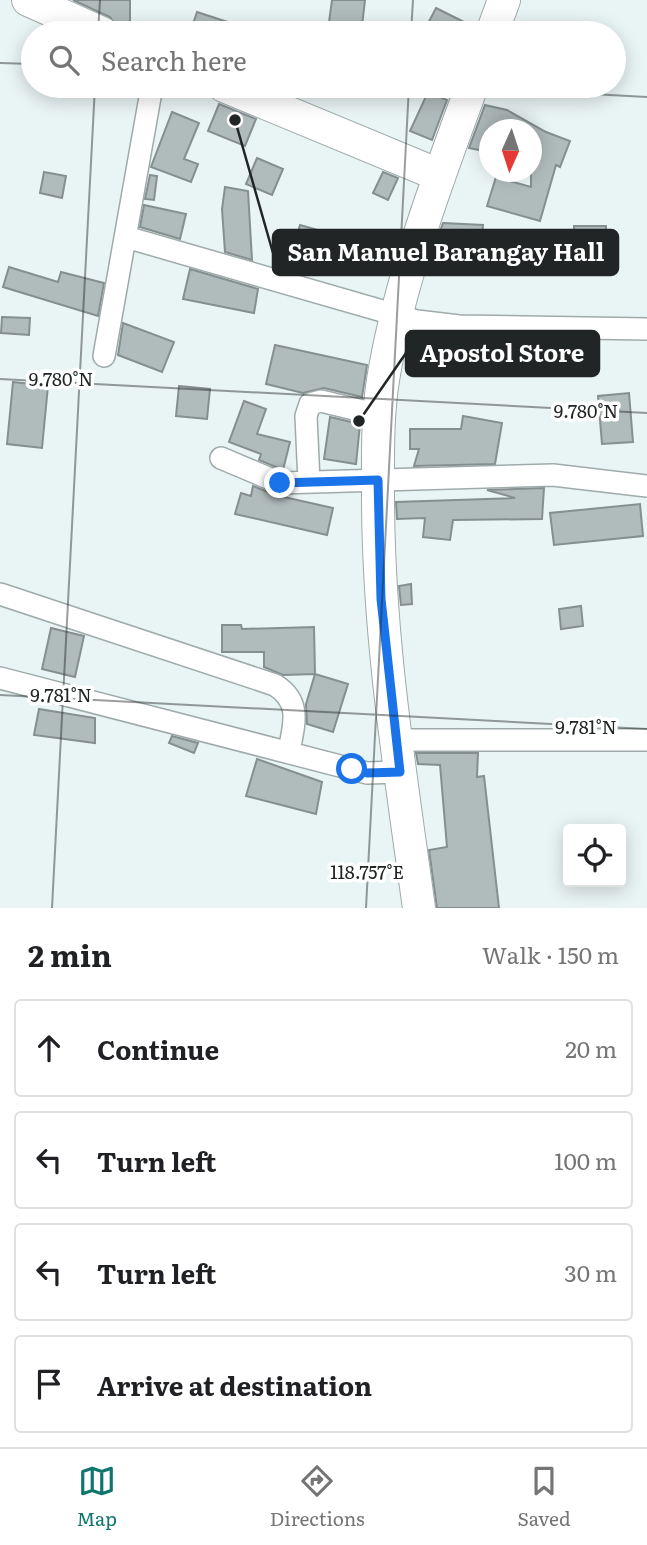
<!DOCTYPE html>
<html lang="en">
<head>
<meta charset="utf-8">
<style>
	:root { --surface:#fff; --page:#f2f2f2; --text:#202124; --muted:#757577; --line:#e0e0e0; --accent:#0f766e }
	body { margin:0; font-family:Literata,serif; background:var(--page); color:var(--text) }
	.controls { position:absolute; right:21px; bottom:21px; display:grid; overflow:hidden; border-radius:7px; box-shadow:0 4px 18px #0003 }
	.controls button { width:63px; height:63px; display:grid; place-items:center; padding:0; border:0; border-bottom:2px solid var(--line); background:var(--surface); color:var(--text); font:35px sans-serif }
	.compass { position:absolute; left:479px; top:119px; width:63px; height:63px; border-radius:50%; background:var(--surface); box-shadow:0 4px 18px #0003; rotate:183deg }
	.stop { position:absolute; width:21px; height:21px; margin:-16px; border:5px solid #1a73e8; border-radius:50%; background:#fff }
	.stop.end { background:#1a73e8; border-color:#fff; box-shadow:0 2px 7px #0008 }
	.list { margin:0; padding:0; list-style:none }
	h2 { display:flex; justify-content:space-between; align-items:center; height:91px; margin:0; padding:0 28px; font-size:30px }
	h2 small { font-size:23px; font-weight:400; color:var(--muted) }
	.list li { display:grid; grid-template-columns:46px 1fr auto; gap:21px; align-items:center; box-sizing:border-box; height:98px; margin:0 14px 14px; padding:0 14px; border:2px solid var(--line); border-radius:7px }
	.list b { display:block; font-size:26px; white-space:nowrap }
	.list em { font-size:23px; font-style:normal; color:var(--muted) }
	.icon { flex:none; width:38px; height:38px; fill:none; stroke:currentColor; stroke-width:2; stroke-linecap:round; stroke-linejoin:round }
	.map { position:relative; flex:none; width:647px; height:908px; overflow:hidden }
	.search { position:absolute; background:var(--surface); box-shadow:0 4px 18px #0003; left:21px; right:21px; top:21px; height:77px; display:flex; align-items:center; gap:18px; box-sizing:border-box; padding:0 24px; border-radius:38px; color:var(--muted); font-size:26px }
	.sheet { height:539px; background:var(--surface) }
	nav { display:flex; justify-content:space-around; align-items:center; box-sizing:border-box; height:98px; border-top:2px solid var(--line); background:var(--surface); font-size:19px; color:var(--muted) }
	nav a { display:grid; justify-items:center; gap:4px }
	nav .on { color:var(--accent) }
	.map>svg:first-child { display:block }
	.building { fill:#b0bbbb; stroke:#858f8f; stroke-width:2 }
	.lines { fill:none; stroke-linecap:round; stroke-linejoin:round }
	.street-casing { stroke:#9faaaa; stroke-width:24 }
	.secondary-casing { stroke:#9faaaa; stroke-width:34 }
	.street { stroke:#fff; stroke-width:21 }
	.secondary { stroke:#fff; stroke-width:32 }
	.route { stroke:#1a73e8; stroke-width:9 }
	.ticks { fill:none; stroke:#212525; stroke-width:2; stroke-opacity:0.45 }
	.ticks-label { font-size:18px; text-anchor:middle; fill:#212525; stroke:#fff; stroke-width:7; stroke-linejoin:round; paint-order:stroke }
	.leader { fill:none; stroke:#212525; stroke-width:2.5 }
	.callout-dot { fill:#212525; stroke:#fff; stroke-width:2.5 }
	.callout { fill:#212525; stroke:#212525; stroke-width:2.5 }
	.callout-label { font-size:24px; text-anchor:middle; font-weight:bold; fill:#fff }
</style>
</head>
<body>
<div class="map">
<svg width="647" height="908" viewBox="0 0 647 908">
	<rect width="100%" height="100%" fill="#e9f4f4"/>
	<!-- building -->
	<path class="building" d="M 73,0 L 130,0 L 130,32 L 120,32 L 110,17 Z
		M 332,0 L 365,0 L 362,26 L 329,22 Z
		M 436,8 L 464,22 L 458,33 L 423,33 Z
		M 197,12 L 252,30 L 251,33 L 190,33 Z
		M 428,92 L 447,100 L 432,140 L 410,131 Z
		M 219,104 L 256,119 L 245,146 L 208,131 Z
		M 485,105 L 507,110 L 546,132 L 570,141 L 560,167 L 556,165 L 540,221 L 487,206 L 496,177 L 531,187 L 531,130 L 489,130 L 489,152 L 469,148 Z
		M 172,112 L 199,123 L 184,159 L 198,164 L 191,182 L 151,167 Z
		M 257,158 L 283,169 L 272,195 L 246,184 Z
		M 44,172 L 66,176 L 62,198 L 40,193 Z
		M 383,172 L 398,178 L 388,200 L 373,193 Z
		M 150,175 L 157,176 L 154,200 L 145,199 Z
		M 225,187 L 248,191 L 252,260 L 225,252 L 222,209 Z
		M 144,205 L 186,214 L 180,239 L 140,227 Z
		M 443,223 L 483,225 L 481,251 L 434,249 Z
		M 300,225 L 339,236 L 336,245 L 382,249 L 380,270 L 330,266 L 329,272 L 290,261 Z
		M 574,226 L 606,226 L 606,256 L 574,257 Z
		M 9,267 L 58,282 L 61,272 L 104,283 L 98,316 L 3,287 Z
		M 190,269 L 258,289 L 254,313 L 183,299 Z
		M 2,317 L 30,318 L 29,335 L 1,333 Z
		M 123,323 L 174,342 L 162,372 L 118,355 Z
		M 275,345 L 367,365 L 362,397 L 324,388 L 303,393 L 266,384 Z
		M 13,382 L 48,386 L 42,448 L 7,444 Z
		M 179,386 L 210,389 L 207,419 L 176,416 Z
		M 629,393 L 633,442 L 602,444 L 598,396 Z
		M 244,401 L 266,409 L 257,434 L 290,442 L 283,470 L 259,460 L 261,454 L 229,442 Z
		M 463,416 L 502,423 L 495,464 L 414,466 L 419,449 L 410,449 L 410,429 L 461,429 Z
		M 330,417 L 360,424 L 356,464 L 324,459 Z
		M 253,486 L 275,495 L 333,508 L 327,535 L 235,514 L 241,493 L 251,496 Z
		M 544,488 L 542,519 L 453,520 L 450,540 L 423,537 L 425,518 L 397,519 L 396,502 L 515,498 L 487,490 Z
		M 640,504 L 643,536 L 554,545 L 550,513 Z
		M 411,584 L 412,604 L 401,605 L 399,586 Z
		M 581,606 L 583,626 L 561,629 L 559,609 Z
		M 222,625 L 241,625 L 242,629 L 314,627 L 315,674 L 283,675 L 264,667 L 264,652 L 222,652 Z
		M 51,628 L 84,636 L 75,677 L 42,669 Z
		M 315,674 L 348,684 L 333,732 L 307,724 L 306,704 Z
		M 39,709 L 95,718 L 95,743 L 34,735 Z
		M 172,736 L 198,743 L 194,753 L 169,743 Z
		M 416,753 L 478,753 L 477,777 L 484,776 L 499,908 L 437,908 L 429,850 L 447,847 L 440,765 L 418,764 Z
		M 257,759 L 322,782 L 316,814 L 246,796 Z"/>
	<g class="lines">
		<defs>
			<path id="street" d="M 126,237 L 417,321 L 459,326 L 647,329
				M 104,356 L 152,86
				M 221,458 L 280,483 L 553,475 L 647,486
				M 309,482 L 306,416 L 310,404 L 321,401 L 379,415
				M 0,594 L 275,685 C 302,702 294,724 289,751
				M 0,678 L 367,773 L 400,772
				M 396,740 L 647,740"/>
			<path id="secondary" d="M 28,0 L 102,33
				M 492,33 L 504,0
				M 224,86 L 439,175
				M 419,908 C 400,771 378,635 378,496 C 378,458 377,418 383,380 C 399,281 438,179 472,86"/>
		</defs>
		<!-- street casing -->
		<use href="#street" class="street-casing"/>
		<!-- secondary casing -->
		<use href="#secondary" class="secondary-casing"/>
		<!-- street -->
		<use href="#street" class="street"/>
		<!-- secondary -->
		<use href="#secondary" class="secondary"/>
	</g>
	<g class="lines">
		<!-- route -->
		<path class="route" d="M 280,483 L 378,480 L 381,599 L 400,772 L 367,773 L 352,769"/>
	</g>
	<!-- ticks -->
	<path class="ticks" d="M 98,33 L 100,0M 411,33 L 413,0M 0,63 L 33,64M 441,86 L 647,97M 0,379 L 647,413M 0,695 L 647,729M 52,908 L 95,86M 366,908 L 409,86"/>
	<g class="ticks-label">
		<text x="61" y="386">9.780°N</text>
		<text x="586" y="418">9.780°N</text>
		<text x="61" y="702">9.781°N</text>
		<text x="586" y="734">9.781°N</text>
		<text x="367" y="879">118.757°E</text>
	</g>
	<!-- callouts -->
	<path class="leader" d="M235 120L273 253M359 421L406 353"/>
	<g class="callout-dot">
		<circle cx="235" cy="120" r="7"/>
		<circle cx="359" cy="421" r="7"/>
	</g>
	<g class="callout">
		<rect x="273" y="230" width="345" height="45" rx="7"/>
		<rect x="406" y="331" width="193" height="45" rx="7"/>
	</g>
	<g class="callout-label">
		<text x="446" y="261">San Manuel Barangay Hall</text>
		<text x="502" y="362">Apostol Store</text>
	</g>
</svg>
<div class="controls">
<button><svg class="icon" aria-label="locate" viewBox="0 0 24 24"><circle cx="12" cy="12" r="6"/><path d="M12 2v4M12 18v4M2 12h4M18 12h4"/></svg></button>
</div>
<svg class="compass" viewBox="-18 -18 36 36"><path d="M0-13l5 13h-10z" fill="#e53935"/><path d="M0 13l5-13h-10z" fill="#757577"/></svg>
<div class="stop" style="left:352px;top:769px"></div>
<div class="stop end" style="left:280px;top:483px"></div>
<div class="search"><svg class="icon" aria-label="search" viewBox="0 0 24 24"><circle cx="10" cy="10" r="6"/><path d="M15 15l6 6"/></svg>Search here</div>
</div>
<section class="sheet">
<h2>2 min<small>Walk · 150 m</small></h2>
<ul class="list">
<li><svg class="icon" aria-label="ahead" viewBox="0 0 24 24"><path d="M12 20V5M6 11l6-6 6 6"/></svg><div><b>Continue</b></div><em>20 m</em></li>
<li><svg class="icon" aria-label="left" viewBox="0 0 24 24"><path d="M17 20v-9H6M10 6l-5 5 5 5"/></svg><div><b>Turn left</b></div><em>100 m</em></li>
<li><svg class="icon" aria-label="left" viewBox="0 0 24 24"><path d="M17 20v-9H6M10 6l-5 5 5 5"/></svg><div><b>Turn left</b></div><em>30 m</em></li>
<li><svg class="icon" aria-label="arrive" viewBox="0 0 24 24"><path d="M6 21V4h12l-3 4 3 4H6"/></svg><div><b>Arrive at destination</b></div></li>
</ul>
</section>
<nav>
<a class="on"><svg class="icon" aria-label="map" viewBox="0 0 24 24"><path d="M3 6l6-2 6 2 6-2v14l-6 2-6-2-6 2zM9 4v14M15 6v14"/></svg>Map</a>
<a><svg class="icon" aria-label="directions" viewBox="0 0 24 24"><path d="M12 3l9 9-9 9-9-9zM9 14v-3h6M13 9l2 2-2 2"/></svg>Directions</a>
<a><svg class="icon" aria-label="saved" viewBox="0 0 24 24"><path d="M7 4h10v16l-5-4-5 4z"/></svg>Saved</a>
</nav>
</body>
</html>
